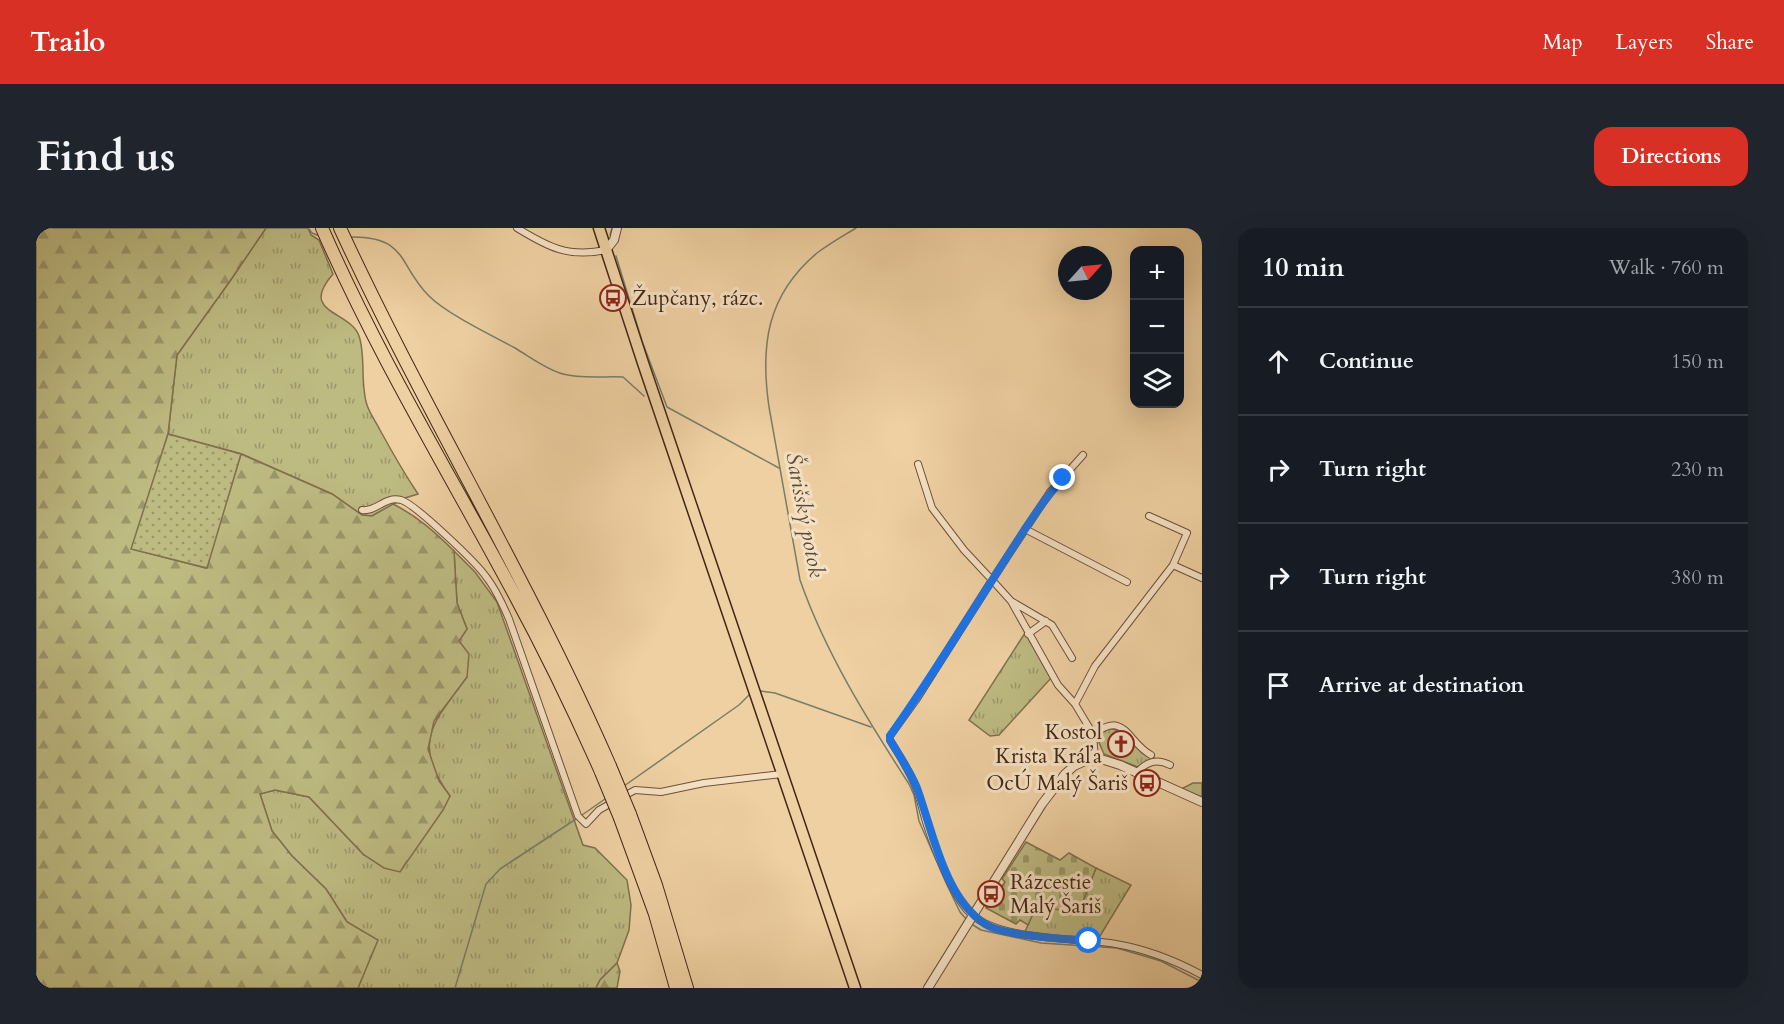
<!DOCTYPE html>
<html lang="en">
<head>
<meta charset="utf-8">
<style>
	:root { --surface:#171b24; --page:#20242c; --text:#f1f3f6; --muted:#9ea1a6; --line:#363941; --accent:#d93025 }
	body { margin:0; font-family:Cardo,serif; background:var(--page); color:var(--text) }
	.controls { position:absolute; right:18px; top:18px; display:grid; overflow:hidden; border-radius:12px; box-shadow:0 6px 24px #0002 }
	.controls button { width:54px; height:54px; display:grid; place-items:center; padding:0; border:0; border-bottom:2px solid var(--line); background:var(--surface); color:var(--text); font:30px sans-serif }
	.compass { position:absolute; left:1022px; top:18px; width:54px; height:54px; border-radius:50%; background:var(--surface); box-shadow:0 6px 24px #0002; rotate:63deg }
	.stop { position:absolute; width:18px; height:18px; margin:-14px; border:4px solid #1a73e8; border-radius:50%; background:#fff }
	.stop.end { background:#1a73e8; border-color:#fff; box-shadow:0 2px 6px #0008 }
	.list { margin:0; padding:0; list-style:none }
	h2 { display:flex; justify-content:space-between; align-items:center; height:78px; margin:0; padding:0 24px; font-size:26px }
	h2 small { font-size:20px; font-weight:400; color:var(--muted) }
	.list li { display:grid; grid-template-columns:39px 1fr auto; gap:18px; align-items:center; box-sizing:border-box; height:108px; padding:0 24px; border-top:2px solid var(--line) }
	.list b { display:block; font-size:22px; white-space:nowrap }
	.list em { font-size:20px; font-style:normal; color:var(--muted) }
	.icon { flex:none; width:33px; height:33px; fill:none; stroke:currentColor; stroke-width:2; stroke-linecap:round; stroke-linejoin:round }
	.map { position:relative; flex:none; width:1166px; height:760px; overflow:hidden; border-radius:18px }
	header { display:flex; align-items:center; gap:36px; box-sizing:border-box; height:84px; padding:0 30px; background:var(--accent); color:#fff }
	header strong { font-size:28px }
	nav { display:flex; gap:33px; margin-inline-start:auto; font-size:21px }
	.intro { display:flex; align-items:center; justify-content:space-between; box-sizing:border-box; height:144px; padding:0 36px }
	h1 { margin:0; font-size:42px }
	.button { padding:15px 27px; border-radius:18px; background:var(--accent); color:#fff; font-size:21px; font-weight:700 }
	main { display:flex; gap:36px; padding:0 36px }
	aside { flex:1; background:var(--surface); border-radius:18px; box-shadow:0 6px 24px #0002 }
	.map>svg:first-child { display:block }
	.grass { fill:url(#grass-tufts); stroke:#80704c; stroke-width:1.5 }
	.forest { fill:url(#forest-firs); stroke:#80704c; stroke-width:1.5 }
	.cemetery { fill:url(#cemetery-stones); stroke:#80704c; stroke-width:1.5 }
	.garden { fill:url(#garden-dots); stroke:#80704c; stroke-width:1.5 }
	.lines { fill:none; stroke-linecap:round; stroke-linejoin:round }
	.stream { stroke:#777d69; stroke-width:1.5 }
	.minor-casing { stroke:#6d5139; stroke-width:8 }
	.tertiary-casing { stroke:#6d5139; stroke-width:10 }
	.primary-casing { stroke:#422716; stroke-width:13 }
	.motorway-casing { stroke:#422716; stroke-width:14 }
	.minor { stroke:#f5e0c3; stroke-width:6 }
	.tertiary { stroke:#f5e0c3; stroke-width:8 }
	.primary { stroke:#efd0a2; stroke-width:10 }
	.motorway { stroke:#efd0a2; stroke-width:12 }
	.motorway-bridge-casing { stroke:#422716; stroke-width:14; stroke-linecap:butt }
	.motorway-bridge { stroke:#efd0a2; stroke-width:12 }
	.route { stroke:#1a73e8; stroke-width:8 }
	.labels { text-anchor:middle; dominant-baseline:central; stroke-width:6; stroke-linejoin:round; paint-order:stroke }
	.poi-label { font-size:21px; fill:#422716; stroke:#f5e0c3; text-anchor:start }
	.water-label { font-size:22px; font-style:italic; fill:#584b39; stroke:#f5e0c3 }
</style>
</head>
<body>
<header>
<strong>Trailo</strong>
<nav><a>Map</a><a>Layers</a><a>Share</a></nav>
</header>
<div class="intro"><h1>Find us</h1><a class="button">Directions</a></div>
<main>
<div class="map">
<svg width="1166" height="760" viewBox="0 0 1166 760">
	<defs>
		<pattern id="grass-tufts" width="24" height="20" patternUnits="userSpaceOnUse" patternTransform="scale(1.5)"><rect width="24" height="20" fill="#bdba82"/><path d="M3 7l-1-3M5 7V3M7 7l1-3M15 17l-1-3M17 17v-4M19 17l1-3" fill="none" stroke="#9b9769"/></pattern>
		<pattern id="forest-firs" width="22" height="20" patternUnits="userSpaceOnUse" patternTransform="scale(1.5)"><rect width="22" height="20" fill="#bdba82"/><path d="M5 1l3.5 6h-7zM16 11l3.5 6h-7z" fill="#9b9769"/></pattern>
		<pattern id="cemetery-stones" width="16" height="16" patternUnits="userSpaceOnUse" patternTransform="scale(1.5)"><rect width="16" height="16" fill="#bdba82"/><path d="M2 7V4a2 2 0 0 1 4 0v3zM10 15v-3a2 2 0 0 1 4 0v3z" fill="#9b9769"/></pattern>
		<pattern id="garden-dots" width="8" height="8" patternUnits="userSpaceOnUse" patternTransform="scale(1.5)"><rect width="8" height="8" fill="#bdba82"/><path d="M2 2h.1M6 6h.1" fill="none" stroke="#9b9769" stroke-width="1.8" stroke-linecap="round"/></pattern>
	</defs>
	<rect width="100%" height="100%" fill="#efd0a2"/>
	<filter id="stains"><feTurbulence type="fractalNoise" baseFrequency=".00333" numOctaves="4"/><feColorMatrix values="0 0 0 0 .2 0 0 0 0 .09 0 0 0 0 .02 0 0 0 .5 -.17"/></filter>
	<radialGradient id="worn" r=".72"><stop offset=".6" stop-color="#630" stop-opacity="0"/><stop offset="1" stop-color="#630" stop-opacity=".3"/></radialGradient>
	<!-- grass -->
	<path class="grass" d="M 230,0 L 272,0 L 275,7 L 283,12 L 297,46 C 262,86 314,82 323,108 C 330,128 324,157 331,177 C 334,186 340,194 344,202 C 356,224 368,245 382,266 L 369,270 L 336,288 L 326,287 L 296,266 L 206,226 L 132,206 L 141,127 L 194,53 Z
		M 418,323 L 439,344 L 461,374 L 547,617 L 559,620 L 591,652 L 595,677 L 593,702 L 584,727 L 581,735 L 564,752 L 560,760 L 322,760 L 341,712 L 311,694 L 290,661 L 256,628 L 236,603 L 224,566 L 239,562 L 273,569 L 328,627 L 414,568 C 375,514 397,495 431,449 L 423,413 L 431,401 L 421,375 Z
		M 989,405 L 993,407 L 1017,448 L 963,507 L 954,508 L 933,492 Z
		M 1072,500 L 1088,504 L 1106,525 L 1120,531 L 1102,539 L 1068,526 L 1061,510 L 1065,504 Z
		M 1157,555 L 1166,555 L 1166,569 L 1148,562 L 1147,560 Z
		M 1060,640 L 1095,657 L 1061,713 L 989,704 L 1001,676 L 1043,684 Z"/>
	<!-- forest -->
	<path class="forest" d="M 0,0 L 230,0 L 194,53 L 141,127 L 132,206 L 96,321 L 170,340 L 205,226 L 296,266 L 326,287 L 336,288 L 357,276 C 381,288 399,304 418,323 L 421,375 L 431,401 L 423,413 L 433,426 L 431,449 L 398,493 L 392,521 L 403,553 L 414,568 L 407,582 L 364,644 L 348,640 L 328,627 L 273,569 L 239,562 L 224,566 L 236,603 L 256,628 L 290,661 L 311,694 L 342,712 L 322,760 L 0,760 Z
		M 581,735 L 584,743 L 581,760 L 560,760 L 564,752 Z"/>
	<!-- cemetery -->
	<path class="cemetery" d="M 990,614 L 1024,632 L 1033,625 L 1060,640 L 1043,684 L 1009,680 L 1001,677 L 992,697 L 984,692 L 980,696 L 950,680 L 969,654 L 966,651 Z"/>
	<!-- garden -->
	<path class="garden" d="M 132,206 L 205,226 L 171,340 L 95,321 Z"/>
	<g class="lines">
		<!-- stream -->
		<path class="stream" d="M 272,0 L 276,5 L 286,9
			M 820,0 C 807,8 793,16 781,25 C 731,67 724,117 733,179 L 764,352 C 790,426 831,491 873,556 L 878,567 L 883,593 L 911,657 L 924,684 L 931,692
			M 574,7 L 576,0
			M 314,9 C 372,8 362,37 393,68 C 411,86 455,107 479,120 C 494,129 511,142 527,146 C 544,151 570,148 587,149 L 608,168
			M 580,28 L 606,113 L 631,179 L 743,240
			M 725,463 L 739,465 L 835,499
			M 588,558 L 703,477 L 713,467
			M 546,587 L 569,571
			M 937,697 L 945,702 L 1005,715 L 1081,720 L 1125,733 L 1166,754
			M 419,760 L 450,656 L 464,641 L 540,591"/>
		<defs>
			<path id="minor" d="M 481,0 C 512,19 532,30 570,22
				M 882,236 L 896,280 L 928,322 L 956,352 L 1014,264 L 1047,227
				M 326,282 C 341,284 348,268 365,272 C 379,276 441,335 451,350 C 461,363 467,377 473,391 L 542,588 L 550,596 L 563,582 L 599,562 L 625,564 L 668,555 L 746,546
				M 989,301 L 1091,354
				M 1137,337 L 1166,350
				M 975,373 L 1016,397 L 1036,430
				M 992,406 L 1010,393
				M 1039,476 L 1059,438 L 1137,337 L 1151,305 L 1113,288
				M 1057,507 C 1089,481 1091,514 1115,527
				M 1059,530 L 1057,507 L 1054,501 L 1039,476 L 1022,457 L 975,373 L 956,352 L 880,472 L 854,508 L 854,512 C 863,527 874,543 880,560 C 885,573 887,586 892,600 C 899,622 916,664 931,682 C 958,714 1041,709 1080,716 C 1110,721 1140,733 1166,747
				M 1101,544 C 1111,534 1120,530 1134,537"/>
			<path id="tertiary" d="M 570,22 L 578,12 L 581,0
				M 892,760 L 1006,576 L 1029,546 L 1038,538 L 1051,532 L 1065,531 L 1084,537 L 1166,574"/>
			<path id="primary" d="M 563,0 L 607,135 L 819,760"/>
			<path id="motorway" d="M 286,0 C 341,126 412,243 477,364 C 509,423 538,483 565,544
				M 304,0 C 388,182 494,354 574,538
				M 594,586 L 620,657 L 651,760
				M 584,590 L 619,686 L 640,760"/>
		</defs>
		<!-- minor casing -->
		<use href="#minor" class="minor-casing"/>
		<!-- tertiary casing -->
		<use href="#tertiary" class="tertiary-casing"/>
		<!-- primary casing -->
		<use href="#primary" class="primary-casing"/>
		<!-- motorway casing -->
		<use href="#motorway" class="motorway-casing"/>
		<!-- minor -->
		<use href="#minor" class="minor"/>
		<!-- tertiary -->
		<use href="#tertiary" class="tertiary"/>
		<!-- primary -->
		<use href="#primary" class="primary"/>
		<!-- motorway -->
		<use href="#motorway" class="motorway"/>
		<defs>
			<path id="motorway-bridge" d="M 574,538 L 594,586
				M 565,544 L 584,590"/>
		</defs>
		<!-- motorway-bridge casing -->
		<use href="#motorway-bridge" class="motorway-bridge-casing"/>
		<!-- motorway-bridge -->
		<use href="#motorway-bridge" class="motorway-bridge"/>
	</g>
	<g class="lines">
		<!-- route -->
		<path class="route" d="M 1027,250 C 1003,277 984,309 964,340 C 928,396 893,453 854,508 L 854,512 C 863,527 874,543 881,560 C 897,604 908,669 949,696 C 967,708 1030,711 1053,713"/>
	</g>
	<!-- icons -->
	<defs>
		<symbol id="bus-ring" viewBox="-11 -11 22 22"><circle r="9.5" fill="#f5e0c3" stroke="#8f2418" stroke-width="1.5"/><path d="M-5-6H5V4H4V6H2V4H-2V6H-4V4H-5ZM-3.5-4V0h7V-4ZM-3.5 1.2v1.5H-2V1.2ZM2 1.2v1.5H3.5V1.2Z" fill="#8f2418"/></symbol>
		<symbol id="church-ring" viewBox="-11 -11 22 22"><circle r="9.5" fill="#f5e0c3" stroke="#8f2418" stroke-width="1.5"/><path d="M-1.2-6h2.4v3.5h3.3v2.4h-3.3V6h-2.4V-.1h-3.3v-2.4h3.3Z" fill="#8f2418"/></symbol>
	</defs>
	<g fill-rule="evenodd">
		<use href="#bus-ring" x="562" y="55" width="30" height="30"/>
		<use href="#church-ring" x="1070" y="501" width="30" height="30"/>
		<use href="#bus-ring" x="1096" y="540" width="30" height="30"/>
		<use href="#bus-ring" x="940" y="651" width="30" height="30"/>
	</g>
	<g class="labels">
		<!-- poi labels -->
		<g class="poi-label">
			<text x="596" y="70">Župčany, rázc.</text>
			<text x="1066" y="504" text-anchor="end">Kostol<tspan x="1066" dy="24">Krista Kráľa</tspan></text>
			<text x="1092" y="555" text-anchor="end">OcÚ Malý Šariš</text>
			<text x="974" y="654">Rázcestie<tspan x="974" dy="24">Malý Šariš</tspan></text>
		</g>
		<!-- water labels -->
		<g class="water-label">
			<text transform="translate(769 287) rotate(79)">Šarišský potok</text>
		</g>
	</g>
	<rect width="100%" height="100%" filter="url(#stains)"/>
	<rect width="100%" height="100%" fill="url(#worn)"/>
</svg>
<div class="controls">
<button>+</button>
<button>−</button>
<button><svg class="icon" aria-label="layers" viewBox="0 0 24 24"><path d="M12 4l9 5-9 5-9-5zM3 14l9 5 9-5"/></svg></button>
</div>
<svg class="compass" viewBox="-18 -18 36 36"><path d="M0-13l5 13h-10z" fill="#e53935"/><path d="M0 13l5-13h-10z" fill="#9ea1a6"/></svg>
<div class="stop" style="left:1053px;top:713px"></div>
<div class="stop end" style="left:1027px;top:250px"></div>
</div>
<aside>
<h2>10 min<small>Walk · 760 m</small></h2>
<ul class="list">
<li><svg class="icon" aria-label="ahead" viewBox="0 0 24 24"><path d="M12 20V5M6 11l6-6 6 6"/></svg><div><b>Continue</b></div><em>150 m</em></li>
<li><svg class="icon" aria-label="right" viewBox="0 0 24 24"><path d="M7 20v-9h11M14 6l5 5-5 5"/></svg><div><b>Turn right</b></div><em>230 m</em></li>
<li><svg class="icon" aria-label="right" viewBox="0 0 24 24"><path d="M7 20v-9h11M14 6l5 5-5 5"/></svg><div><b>Turn right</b></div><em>380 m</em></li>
<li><svg class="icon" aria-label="arrive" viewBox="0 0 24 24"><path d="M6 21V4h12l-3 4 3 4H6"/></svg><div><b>Arrive at destination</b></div></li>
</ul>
</aside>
</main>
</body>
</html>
